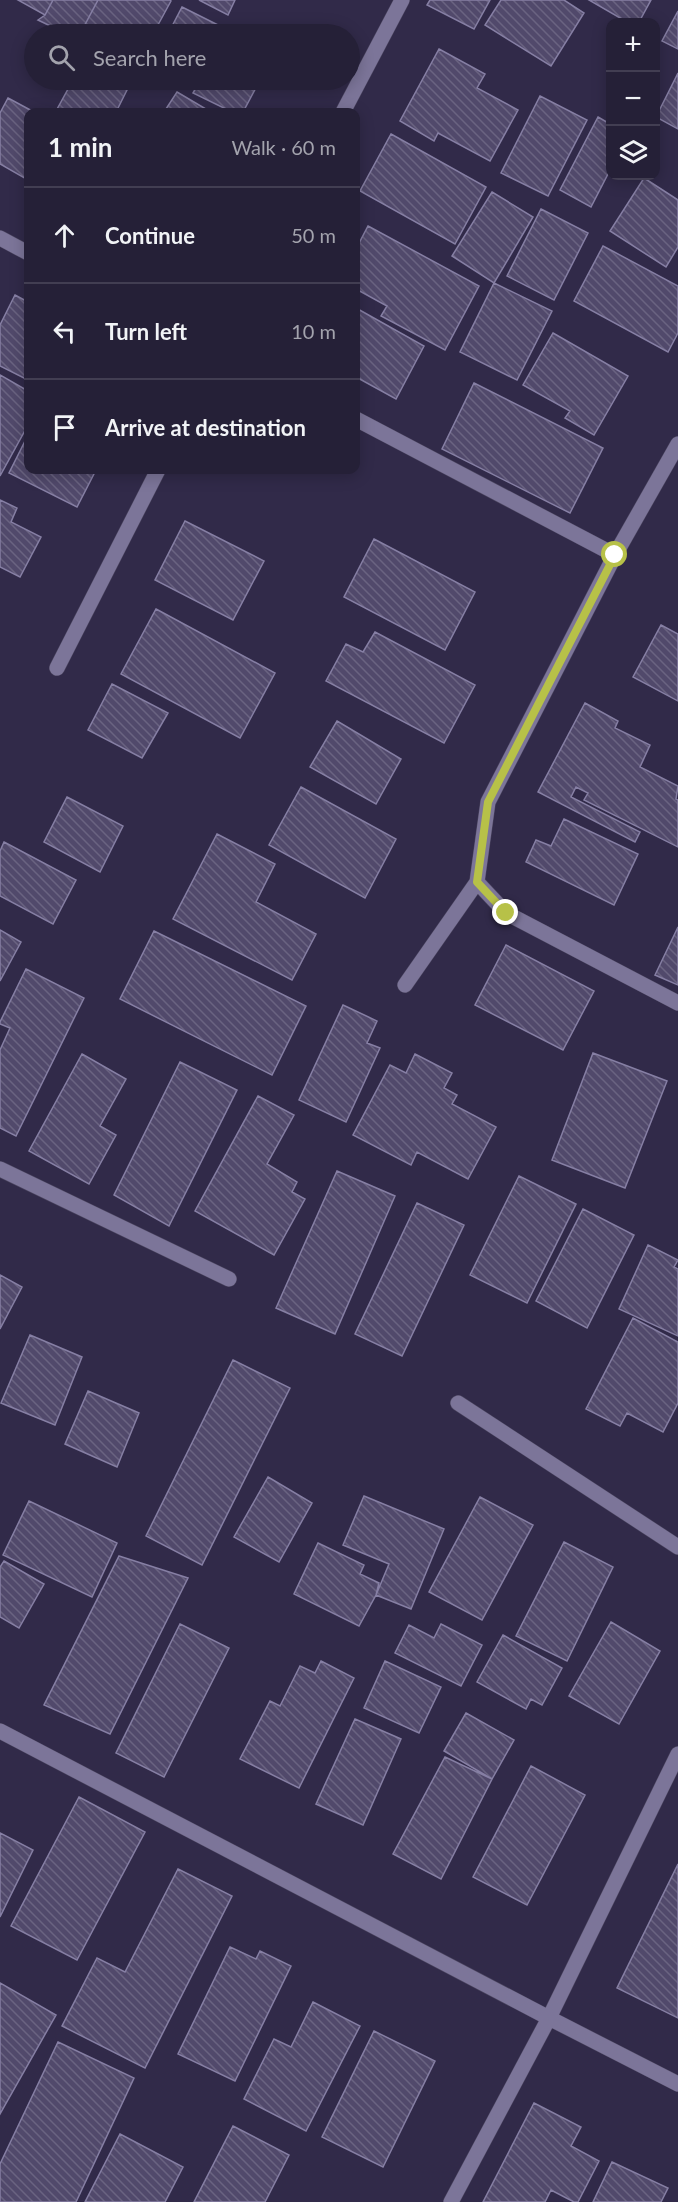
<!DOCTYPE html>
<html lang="en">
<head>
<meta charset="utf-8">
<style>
	:root { --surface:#252037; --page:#2d283f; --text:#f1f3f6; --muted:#a3a3ad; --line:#423e52 }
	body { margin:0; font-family:Lato,sans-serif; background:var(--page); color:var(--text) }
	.controls { position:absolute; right:18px; top:18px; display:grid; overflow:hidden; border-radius:12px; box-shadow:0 3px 15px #0003 }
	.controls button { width:54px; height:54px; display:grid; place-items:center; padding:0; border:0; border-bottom:2px solid var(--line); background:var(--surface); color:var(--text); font:30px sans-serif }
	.stop { position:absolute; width:18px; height:18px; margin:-14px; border:4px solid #b7c148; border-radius:50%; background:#fff }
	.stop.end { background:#b7c148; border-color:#fff; box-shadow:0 2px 6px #0008 }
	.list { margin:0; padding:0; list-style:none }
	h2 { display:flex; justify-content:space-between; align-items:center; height:78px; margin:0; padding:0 24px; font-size:26px }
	h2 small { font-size:20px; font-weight:400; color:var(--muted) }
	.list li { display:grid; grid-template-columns:39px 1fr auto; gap:18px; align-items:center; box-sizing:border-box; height:96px; padding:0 24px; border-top:2px solid var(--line) }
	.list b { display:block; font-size:22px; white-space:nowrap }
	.list em { font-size:20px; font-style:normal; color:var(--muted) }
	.icon { flex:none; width:33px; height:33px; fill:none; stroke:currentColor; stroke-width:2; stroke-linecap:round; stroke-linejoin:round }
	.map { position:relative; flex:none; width:678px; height:2202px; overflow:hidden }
	.search { position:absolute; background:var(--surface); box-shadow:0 3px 15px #0003; left:24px; top:24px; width:336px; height:66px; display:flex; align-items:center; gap:15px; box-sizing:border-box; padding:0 21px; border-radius:33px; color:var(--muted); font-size:22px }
	.panel { position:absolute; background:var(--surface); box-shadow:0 3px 15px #0003; left:24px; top:108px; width:336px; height:366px; border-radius:12px }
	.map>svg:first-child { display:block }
	.building { fill:url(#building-back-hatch); stroke:#867fa4; stroke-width:1.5 }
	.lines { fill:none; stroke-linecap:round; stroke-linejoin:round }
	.minor-casing { stroke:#4c4660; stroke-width:16 }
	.minor { stroke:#7c7599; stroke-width:15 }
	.route { stroke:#b7c148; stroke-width:8 }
</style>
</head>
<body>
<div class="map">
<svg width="678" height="2202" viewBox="0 0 678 2202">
	<defs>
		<pattern id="building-back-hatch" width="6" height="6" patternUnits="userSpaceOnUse" patternTransform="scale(1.5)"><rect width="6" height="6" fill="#51496b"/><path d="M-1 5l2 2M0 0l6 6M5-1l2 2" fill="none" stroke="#6a6381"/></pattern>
	</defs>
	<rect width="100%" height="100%" fill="#312a49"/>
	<!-- building -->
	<path class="building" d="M 18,0 L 53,0 L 45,15 Z
		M 53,0 L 98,0 L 80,34 L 67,34 L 38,20 L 45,15 Z
		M 98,0 L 170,0 L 171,1 L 153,34 L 80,34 Z
		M 199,0 L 235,0 L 228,15 Z
		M 430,0 L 490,0 L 474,29 L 427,5 Z
		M 501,0 L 564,0 L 584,13 L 551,66 L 485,25 Z
		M 589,0 L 651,0 L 639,22 L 627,22 Z
		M 182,7 L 236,34 L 168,34 Z
		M 678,11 L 678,49 L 662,41 Z
		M 439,49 L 485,74 L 477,88 L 518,110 L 490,161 L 438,133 L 434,141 L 400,121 Z
		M 678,73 L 678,129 L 656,117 Z
		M 73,80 L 132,80 L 116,112 L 59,112 L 56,111 Z
		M 198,80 L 260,80 L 243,112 L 232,112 L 193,93 L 200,81 Z
		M 177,92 L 211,112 L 164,112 Z
		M 540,96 L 587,120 L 548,196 L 501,173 Z
		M 8,98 L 34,112 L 28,112 L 28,180 L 0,164 L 0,113 Z
		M 598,117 L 610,124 L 610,170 L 591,207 L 560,190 Z
		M 391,134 L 486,187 L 455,244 L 360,191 Z
		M 644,178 L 678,200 L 678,247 L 666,267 L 610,231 Z
		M 492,192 L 533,217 L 494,283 L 452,256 Z
		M 541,209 L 588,233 L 554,300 L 507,276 Z
		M 368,226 L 479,286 L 445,350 L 381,316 L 387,306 L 356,289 L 356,249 Z
		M 603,246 L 678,286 L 678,333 L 668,352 L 574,301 Z
		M 494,283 L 552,311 L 517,380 L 460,352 Z
		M 15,295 L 28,302 L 28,380 L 0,366 L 0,325 Z
		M 356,308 L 424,346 L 396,399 L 356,377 Z
		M 553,333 L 628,376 L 594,435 L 565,418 L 570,411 L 523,385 Z
		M 0,375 L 28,391 L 28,425 L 0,476 Z
		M 474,383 L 603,448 L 570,513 L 442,449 Z
		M 28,435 L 28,470 L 96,470 L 77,507 L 9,473 Z
		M 0,500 L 17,508 L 11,522 L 41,537 L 20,577 L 0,567 Z
		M 185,521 L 264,561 L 233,620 L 155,580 Z
		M 374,539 L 475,592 L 445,650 L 344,597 Z
		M 156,609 L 275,673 L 240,738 L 121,674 Z
		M 661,625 L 678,634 L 678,701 L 633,677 Z
		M 375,632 L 475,685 L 444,743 L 326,681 L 346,644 L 363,652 Z
		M 112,684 L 168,713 L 142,758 L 88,730 Z
		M 585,703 L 618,721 L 615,728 L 650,745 L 640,767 L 678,786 L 676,799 L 678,800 L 678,847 L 584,800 L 588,793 L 576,787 L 571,797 L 640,832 L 635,842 L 538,792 Z
		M 337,721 L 401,759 L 376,804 L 310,767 Z
		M 301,787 L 396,839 L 365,898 L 269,845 Z
		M 67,797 L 123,826 L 100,872 L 44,842 Z
		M 564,819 L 638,854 L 614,905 L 526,862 L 536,840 L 551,846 Z
		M 217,834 L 275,864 L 256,902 L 316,934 L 292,980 L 173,919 Z
		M 4,842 L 76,880 L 53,924 L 0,896 L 0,851 Z
		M 678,927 L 678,985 L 655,975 Z
		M 0,930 L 21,942 L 0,981 Z
		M 154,931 L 306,1006 L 272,1075 L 120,999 Z
		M 506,945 L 594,991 L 563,1050 L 475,1005 Z
		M 26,969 L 84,998 L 16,1136 L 0,1128 L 0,1050 L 10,1028 L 0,1024 L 0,1022 Z
		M 343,1005 L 377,1021 L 367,1043 L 380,1048 L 346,1122 L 299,1100 Z
		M 593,1053 L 667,1081 L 625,1188 L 552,1160 Z
		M 82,1054 L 126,1079 L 100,1126 L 116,1135 L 89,1184 L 29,1151 Z
		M 415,1054 L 452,1073 L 444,1088 L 457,1095 L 452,1104 L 496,1127 L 468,1179 L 417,1152 L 411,1165 L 353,1135 L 390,1065 L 406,1073 Z
		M 180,1062 L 237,1090 L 169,1226 L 114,1195 Z
		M 258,1096 L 294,1115 L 267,1164 L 297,1182 L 292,1192 L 305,1199 L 274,1255 L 195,1211 Z
		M 337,1171 L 395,1196 L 335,1334 L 276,1308 Z
		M 519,1176 L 576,1204 L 527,1303 L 470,1275 Z
		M 417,1203 L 464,1225 L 402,1356 L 355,1334 Z
		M 583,1209 L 634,1235 L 587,1328 L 536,1301 Z
		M 648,1245 L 678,1260 L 674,1267 L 678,1269 L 678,1336 L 619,1309 Z
		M 0,1275 L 22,1287 L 0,1329 Z
		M 633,1318 L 678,1342 L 678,1403 L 663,1432 L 627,1413 L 620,1426 L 586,1409 Z
		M 30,1335 L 82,1357 L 55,1425 L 1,1403 Z
		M 233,1360 L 290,1388 L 202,1565 L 146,1536 Z
		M 88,1391 L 139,1413 L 117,1467 L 65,1444 Z
		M 268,1477 L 312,1503 L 279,1562 L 234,1537 Z
		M 364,1496 L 444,1529 L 411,1609 L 376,1595 L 389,1564 L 343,1545 Z
		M 480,1497 L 533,1525 L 482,1620 L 429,1592 Z
		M 29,1501 L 117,1543 L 92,1597 L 3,1555 Z
		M 564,1542 L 613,1567 L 567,1661 L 516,1636 Z
		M 318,1543 L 364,1565 L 360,1574 L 379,1583 L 376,1595 L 359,1626 L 294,1594 Z
		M 119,1556 L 188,1578 L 110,1734 L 44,1705 Z
		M 4,1561 L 44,1584 L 19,1628 L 0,1617 L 0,1567 Z
		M 611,1622 L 660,1651 L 619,1724 L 569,1696 Z
		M 180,1624 L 229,1648 L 164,1777 L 116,1753 Z
		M 441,1624 L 482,1645 L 461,1686 L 395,1653 L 409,1625 L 434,1638 Z
		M 503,1635 L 562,1668 L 542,1705 L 531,1699 L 526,1709 L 477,1682 Z
		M 321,1661 L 354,1678 L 299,1788 L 240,1759 L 270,1701 L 280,1706 L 300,1666 L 315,1673 Z
		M 385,1661 L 441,1687 L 419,1733 L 364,1708 Z
		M 466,1713 L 514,1740 L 492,1779 L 444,1751 Z
		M 355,1719 L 401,1739 L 363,1825 L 316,1804 Z
		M 445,1757 L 492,1779 L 441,1879 L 393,1854 Z
		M 531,1766 L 585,1795 L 527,1905 L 473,1877 Z
		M 79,1797 L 145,1832 L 77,1960 L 11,1926 Z
		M 0,1833 L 33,1850 L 0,1917 Z
		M 678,1864 L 678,2018 L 617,1988 Z
		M 178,1869 L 232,1896 L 145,2068 L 62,2026 L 97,1958 L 125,1972 Z
		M 230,1947 L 256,1959 L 260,1951 L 291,1966 L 235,2081 L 178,2054 Z
		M 0,1983 L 56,2015 L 0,2114 Z
		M 313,2002 L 360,2026 L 306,2131 L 244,2099 L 274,2039 L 291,2047 Z
		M 374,2031 L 435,2061 L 383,2167 L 322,2137 Z
		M 58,2042 L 134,2078 L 76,2202 L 0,2202 L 0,2164 Z
		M 534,2103 L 581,2127 L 571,2146 L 599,2161 L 578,2202 L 574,2202 L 551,2190 L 545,2202 L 483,2202 Z
		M 233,2126 L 289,2155 L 265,2202 L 194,2202 Z
		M 120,2134 L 183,2167 L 165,2202 L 85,2202 Z
		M 612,2162 L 668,2188 L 661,2202 L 593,2202 Z"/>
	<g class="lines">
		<defs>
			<path id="minor" d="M 343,112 L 402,0
				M 0,238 L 28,253
				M 356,419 L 615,555
				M 57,668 L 158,470
				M 477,882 L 506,913 L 678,1003
				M 405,985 L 477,882 L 488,802 L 615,555 L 678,444
				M 0,1169 L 229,1279
				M 458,1403 L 678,1547
				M 0,1731 L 549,2018 L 678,2084
				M 451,2202 L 549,2018 L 678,1754"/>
		</defs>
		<!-- minor casing -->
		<use href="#minor" class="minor-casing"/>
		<!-- minor -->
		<use href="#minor" class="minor"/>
	</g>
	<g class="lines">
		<!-- route -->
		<path class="route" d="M 506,913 L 477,882 L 488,802 L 615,555"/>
	</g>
</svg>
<div class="controls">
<button>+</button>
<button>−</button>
<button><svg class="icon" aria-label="layers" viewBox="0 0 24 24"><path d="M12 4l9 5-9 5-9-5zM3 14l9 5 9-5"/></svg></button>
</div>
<div class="stop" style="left:615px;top:555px"></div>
<div class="stop end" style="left:506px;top:913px"></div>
<div class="search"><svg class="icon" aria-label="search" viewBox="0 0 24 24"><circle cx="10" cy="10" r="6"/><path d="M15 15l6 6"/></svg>Search here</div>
<section class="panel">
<h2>1 min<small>Walk · 60 m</small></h2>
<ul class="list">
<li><svg class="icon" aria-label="ahead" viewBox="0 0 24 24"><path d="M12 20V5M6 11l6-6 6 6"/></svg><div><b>Continue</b></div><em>50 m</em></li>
<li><svg class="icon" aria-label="left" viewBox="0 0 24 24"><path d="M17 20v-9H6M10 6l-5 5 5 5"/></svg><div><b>Turn left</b></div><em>10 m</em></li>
<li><svg class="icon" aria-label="arrive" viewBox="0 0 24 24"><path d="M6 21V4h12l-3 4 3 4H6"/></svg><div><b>Arrive at destination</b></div></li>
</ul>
</section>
</div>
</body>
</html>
